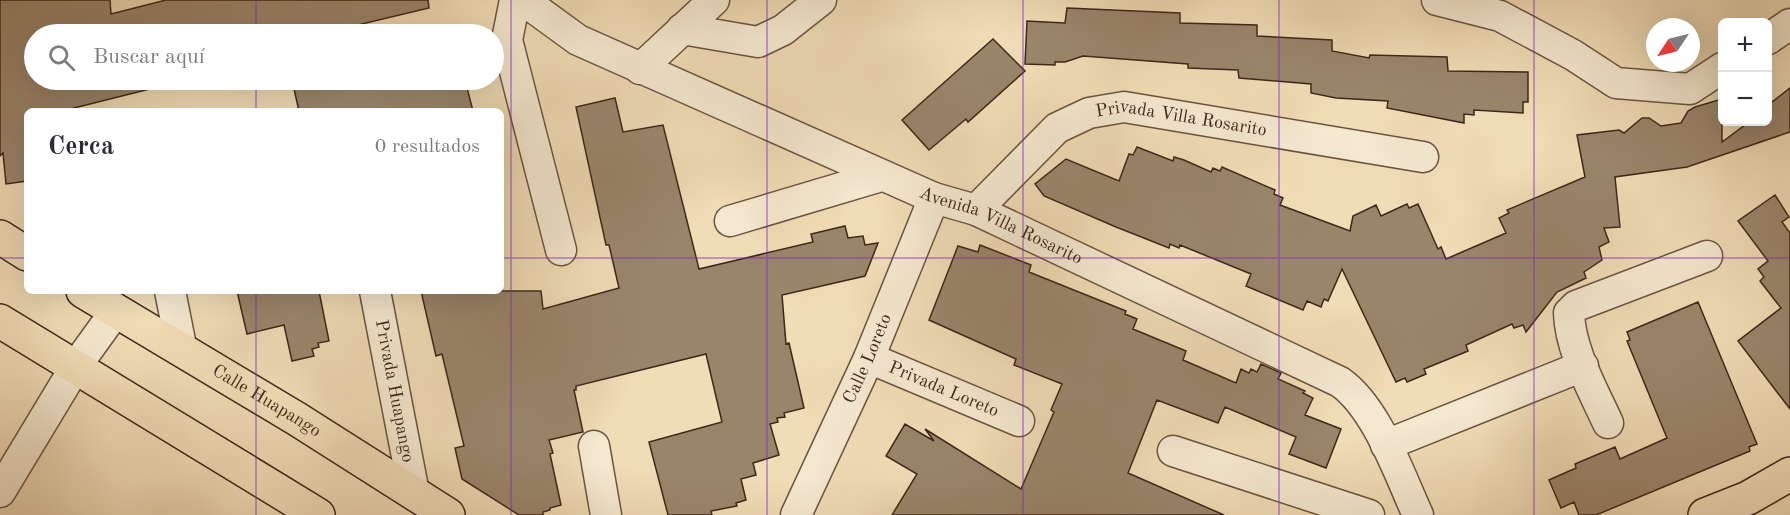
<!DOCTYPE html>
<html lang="es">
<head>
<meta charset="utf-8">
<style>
	:root { --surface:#fff; --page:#f2f2f3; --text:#2b2b33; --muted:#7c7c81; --line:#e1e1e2 }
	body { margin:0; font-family:"Old Standard TT",serif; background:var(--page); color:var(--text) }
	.controls { position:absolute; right:18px; top:18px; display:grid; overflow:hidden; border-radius:9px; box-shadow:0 6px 24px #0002 }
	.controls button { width:54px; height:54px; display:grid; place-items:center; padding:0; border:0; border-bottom:2px solid var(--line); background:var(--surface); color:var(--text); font:30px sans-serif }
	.compass { position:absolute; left:1646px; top:18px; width:54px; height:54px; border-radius:50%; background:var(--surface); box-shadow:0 6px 24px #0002; rotate:235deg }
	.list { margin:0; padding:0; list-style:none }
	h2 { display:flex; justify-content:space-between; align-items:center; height:78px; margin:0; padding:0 24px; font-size:26px }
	h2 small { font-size:20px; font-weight:400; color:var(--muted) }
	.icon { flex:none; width:33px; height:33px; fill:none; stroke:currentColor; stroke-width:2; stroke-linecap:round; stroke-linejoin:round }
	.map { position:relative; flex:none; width:1790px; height:515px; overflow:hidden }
	.search { position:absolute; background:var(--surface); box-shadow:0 6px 24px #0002; left:24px; top:24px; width:480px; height:66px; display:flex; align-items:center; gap:15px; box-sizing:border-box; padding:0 21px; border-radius:33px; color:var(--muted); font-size:22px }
	.panel { position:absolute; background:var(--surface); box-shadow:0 6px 24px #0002; left:24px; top:108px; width:480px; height:186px; border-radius:9px }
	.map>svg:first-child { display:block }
	.building { fill:#9a856b; stroke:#3d2719; stroke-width:1.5 }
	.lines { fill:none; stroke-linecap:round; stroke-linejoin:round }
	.minor-casing { stroke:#6a5440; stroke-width:33 }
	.major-casing { stroke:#3d2719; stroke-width:36 }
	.minor { stroke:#f5e8d0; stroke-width:30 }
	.major { stroke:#f0dcb6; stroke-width:33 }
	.grid { fill:none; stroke:#7b2cbf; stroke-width:1.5; stroke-opacity:0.55 }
	.labels { text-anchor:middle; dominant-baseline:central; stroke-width:4.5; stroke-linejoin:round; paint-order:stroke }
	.street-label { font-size:18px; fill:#3d2719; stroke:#f5e8d0 }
</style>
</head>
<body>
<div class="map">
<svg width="1790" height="515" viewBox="0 0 1790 515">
	<rect width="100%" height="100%" fill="#f0dcb6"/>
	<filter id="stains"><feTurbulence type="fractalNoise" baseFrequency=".00333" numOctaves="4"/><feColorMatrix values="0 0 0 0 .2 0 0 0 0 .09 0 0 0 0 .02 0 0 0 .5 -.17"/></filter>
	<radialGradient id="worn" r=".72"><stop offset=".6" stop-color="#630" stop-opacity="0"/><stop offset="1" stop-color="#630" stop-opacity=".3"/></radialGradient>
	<!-- building -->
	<path class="building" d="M 0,0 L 110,0 L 111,14 L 166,0 L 428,0 L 429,8 L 320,34 L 34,34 L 34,80 L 153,80 L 154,88 L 62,111 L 27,111 L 27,181 L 6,184 L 3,153 L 0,156 Z
		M 1067,8 L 1180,13 L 1180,23 L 1257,25 L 1257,36 L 1332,40 L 1332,51 L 1369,58 L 1370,55 L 1447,57 L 1448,71 L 1528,72 L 1528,102 L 1523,102 L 1523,113 L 1474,110 L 1474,115 L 1464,114 L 1464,123 L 1387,108 L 1388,101 L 1336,98 L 1311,93 L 1311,84 L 1239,78 L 1238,70 L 1188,68 L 1188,64 L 1083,56 L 1065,62 L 1055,62 L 1055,65 L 1025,64 L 1027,21 L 1065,23 Z
		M 993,39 L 1025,71 L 968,122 L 966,119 L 929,150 L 902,120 Z
		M 292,80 L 465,80 L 473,111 L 299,111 Z
		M 1790,88 L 1790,132 L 1687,167 L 1615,177 L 1620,227 L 1604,228 L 1609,242 L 1599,247 L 1602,260 L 1584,272 L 1586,278 L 1557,292 L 1526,332 L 1523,325 L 1514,328 L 1512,324 L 1466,345 L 1468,351 L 1424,369 L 1426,374 L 1407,382 L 1405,378 L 1396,382 L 1342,269 L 1328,301 L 1324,299 L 1321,307 L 1307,301 L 1303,310 L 1246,286 L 1251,274 L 1180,245 L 1179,248 L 1170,244 L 1169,248 L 1116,227 L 1044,196 L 1035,184 L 1066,159 L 1119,181 L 1129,154 L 1133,155 L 1137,147 L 1173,161 L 1174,157 L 1184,160 L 1211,172 L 1213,168 L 1220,171 L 1222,167 L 1275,190 L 1274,194 L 1283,198 L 1280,205 L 1350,231 L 1353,216 L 1376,205 L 1381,216 L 1407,204 L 1409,208 L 1418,204 L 1438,249 L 1441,247 L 1446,259 L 1506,233 L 1499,218 L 1509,213 L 1507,210 L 1585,177 L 1577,135 L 1619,130 L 1624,133 L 1642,118 L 1649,118 L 1661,126 L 1681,123 L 1688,111 L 1695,107 L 1722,99 L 1722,142 L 1749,122 L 1767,122 L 1767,106 Z
		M 615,98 L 623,132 L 663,125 L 699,269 L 813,242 L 811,234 L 845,226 L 848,238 L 863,236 L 865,245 L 878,243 L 865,276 L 782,295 L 786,344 L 789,343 L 804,408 L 784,413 L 785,417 L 777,418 L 778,422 L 770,424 L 779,455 L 753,463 L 756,475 L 741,479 L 746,500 L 736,503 L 737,506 L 711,511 L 712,515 L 668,515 L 649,442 L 722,422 L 706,354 L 576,386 L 576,390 L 574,390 L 583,432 L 549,440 L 553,453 L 550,454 L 561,505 L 550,508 L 550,510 L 543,512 L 543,515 L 519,515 L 462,479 L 455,448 L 464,446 L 442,354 L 436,356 L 421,291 L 541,291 L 543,309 L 619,288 L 609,245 L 606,245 L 576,107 Z
		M 1775,195 L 1789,217 L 1782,222 L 1790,233 L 1790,409 L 1738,341 L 1781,308 L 1760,281 L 1764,277 L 1758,269 L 1768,261 L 1738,221 Z
		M 980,245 L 1031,265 L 1029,272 L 1126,311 L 1125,314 L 1137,319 L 1133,329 L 1186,351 L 1183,360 L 1236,383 L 1241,369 L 1249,373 L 1251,369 L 1257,372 L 1261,364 L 1281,373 L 1278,379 L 1305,391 L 1303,393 L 1313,398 L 1305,415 L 1341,429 L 1326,468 L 1289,454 L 1296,437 L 1225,407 L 1218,423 L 1157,400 L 1128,473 L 1224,515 L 892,515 L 917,474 L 886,456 L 905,424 L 934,441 L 925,429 L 1021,489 L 1054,412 L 1051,410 L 1062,384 L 1014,365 L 1016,359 L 929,320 L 958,246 L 978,252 Z
		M 237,291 L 319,291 L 329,341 L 318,343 L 319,347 L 312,349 L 314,356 L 292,361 L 284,325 L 247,334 Z
		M 1698,302 L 1757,444 L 1749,447 L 1750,451 L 1596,515 L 1579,515 L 1574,502 L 1561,508 L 1549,480 L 1576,468 L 1575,464 L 1615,447 L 1620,459 L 1667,438 L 1627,341 L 1630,340 L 1627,332 Z"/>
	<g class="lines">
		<defs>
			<g id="minor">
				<path d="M 515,0 L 507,40 L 561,250"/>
				<path id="s1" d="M 523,0 L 578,40 L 934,198 L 976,210 L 1340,382 C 1377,408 1399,474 1418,515"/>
				<path d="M 1437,0 L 1500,16 L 1573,55 L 1616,83 L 1690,89 L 1722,68"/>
				<path d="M 682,29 L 758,42 L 783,30 L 821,0"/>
				<path d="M 1768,39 L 1790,24"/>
				<path d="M 640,69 L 714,0"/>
				<path id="s2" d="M 976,210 L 1057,128 L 1089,113 L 1124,107 L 1423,157"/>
				<path d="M 730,221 L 881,176"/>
				<path d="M 170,291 L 182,351"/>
				<path id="s3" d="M 375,291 L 414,493"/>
				<path id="s4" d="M 869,358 L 1019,421"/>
				<path d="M 1608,423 C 1593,390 1570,350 1569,313 L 1576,306 L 1707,256"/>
				<path d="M 1386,445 L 1583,366"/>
				<path d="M 594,446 L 606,515"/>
				<path d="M 1173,451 L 1369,515"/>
				<path d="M 0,492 L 76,366 L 115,312"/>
				<path id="s5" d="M 796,515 L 869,358 L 934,198"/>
			</g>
			<g id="major">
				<path d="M 0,237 L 27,254"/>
				<path id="s6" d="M 83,291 L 297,419 L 448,515"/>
				<path d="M 0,321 L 318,515"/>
				<path d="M 1705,515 L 1748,498 L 1790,474"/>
			</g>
		</defs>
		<!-- minor casing -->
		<use href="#minor" class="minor-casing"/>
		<!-- major casing -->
		<use href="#major" class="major-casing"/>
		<!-- minor -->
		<use href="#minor" class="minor"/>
		<!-- major -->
		<use href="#major" class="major"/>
	</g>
	<!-- grid -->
	<path class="grid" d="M 256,0 L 256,34M 511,0 L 511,515M 767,0 L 767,515M 1023,0 L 1023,515M 1279,0 L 1279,515M 1534,0 L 1534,515M 256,80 L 256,111M 0,258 L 27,258M 501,258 L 1790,258M 256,291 L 256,515"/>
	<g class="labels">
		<!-- street labels -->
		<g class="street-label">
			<text stroke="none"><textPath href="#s2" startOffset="244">Privada Villa Rosarito</textPath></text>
			<text stroke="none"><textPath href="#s1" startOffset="530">Avenida Villa Rosarito</textPath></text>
			<text stroke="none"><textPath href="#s5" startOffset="172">Calle Loreto</textPath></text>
			<text stroke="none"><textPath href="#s4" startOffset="81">Privada Loreto</textPath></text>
			<text stroke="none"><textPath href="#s3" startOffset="102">Privada Huapango</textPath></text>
			<text stroke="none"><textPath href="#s6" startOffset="214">Calle Huapango</textPath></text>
		</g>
	</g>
	<rect width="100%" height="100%" filter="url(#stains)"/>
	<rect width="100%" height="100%" fill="url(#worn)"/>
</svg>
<div class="controls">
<button>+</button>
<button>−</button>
</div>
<svg class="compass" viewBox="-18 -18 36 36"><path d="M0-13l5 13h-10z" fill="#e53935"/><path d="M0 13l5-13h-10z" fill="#7c7c81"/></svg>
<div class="search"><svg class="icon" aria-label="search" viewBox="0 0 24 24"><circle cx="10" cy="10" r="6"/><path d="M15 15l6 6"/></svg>Buscar aquí</div>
<section class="panel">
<h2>Cerca<small>0 resultados</small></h2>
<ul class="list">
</ul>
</section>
</div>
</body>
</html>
